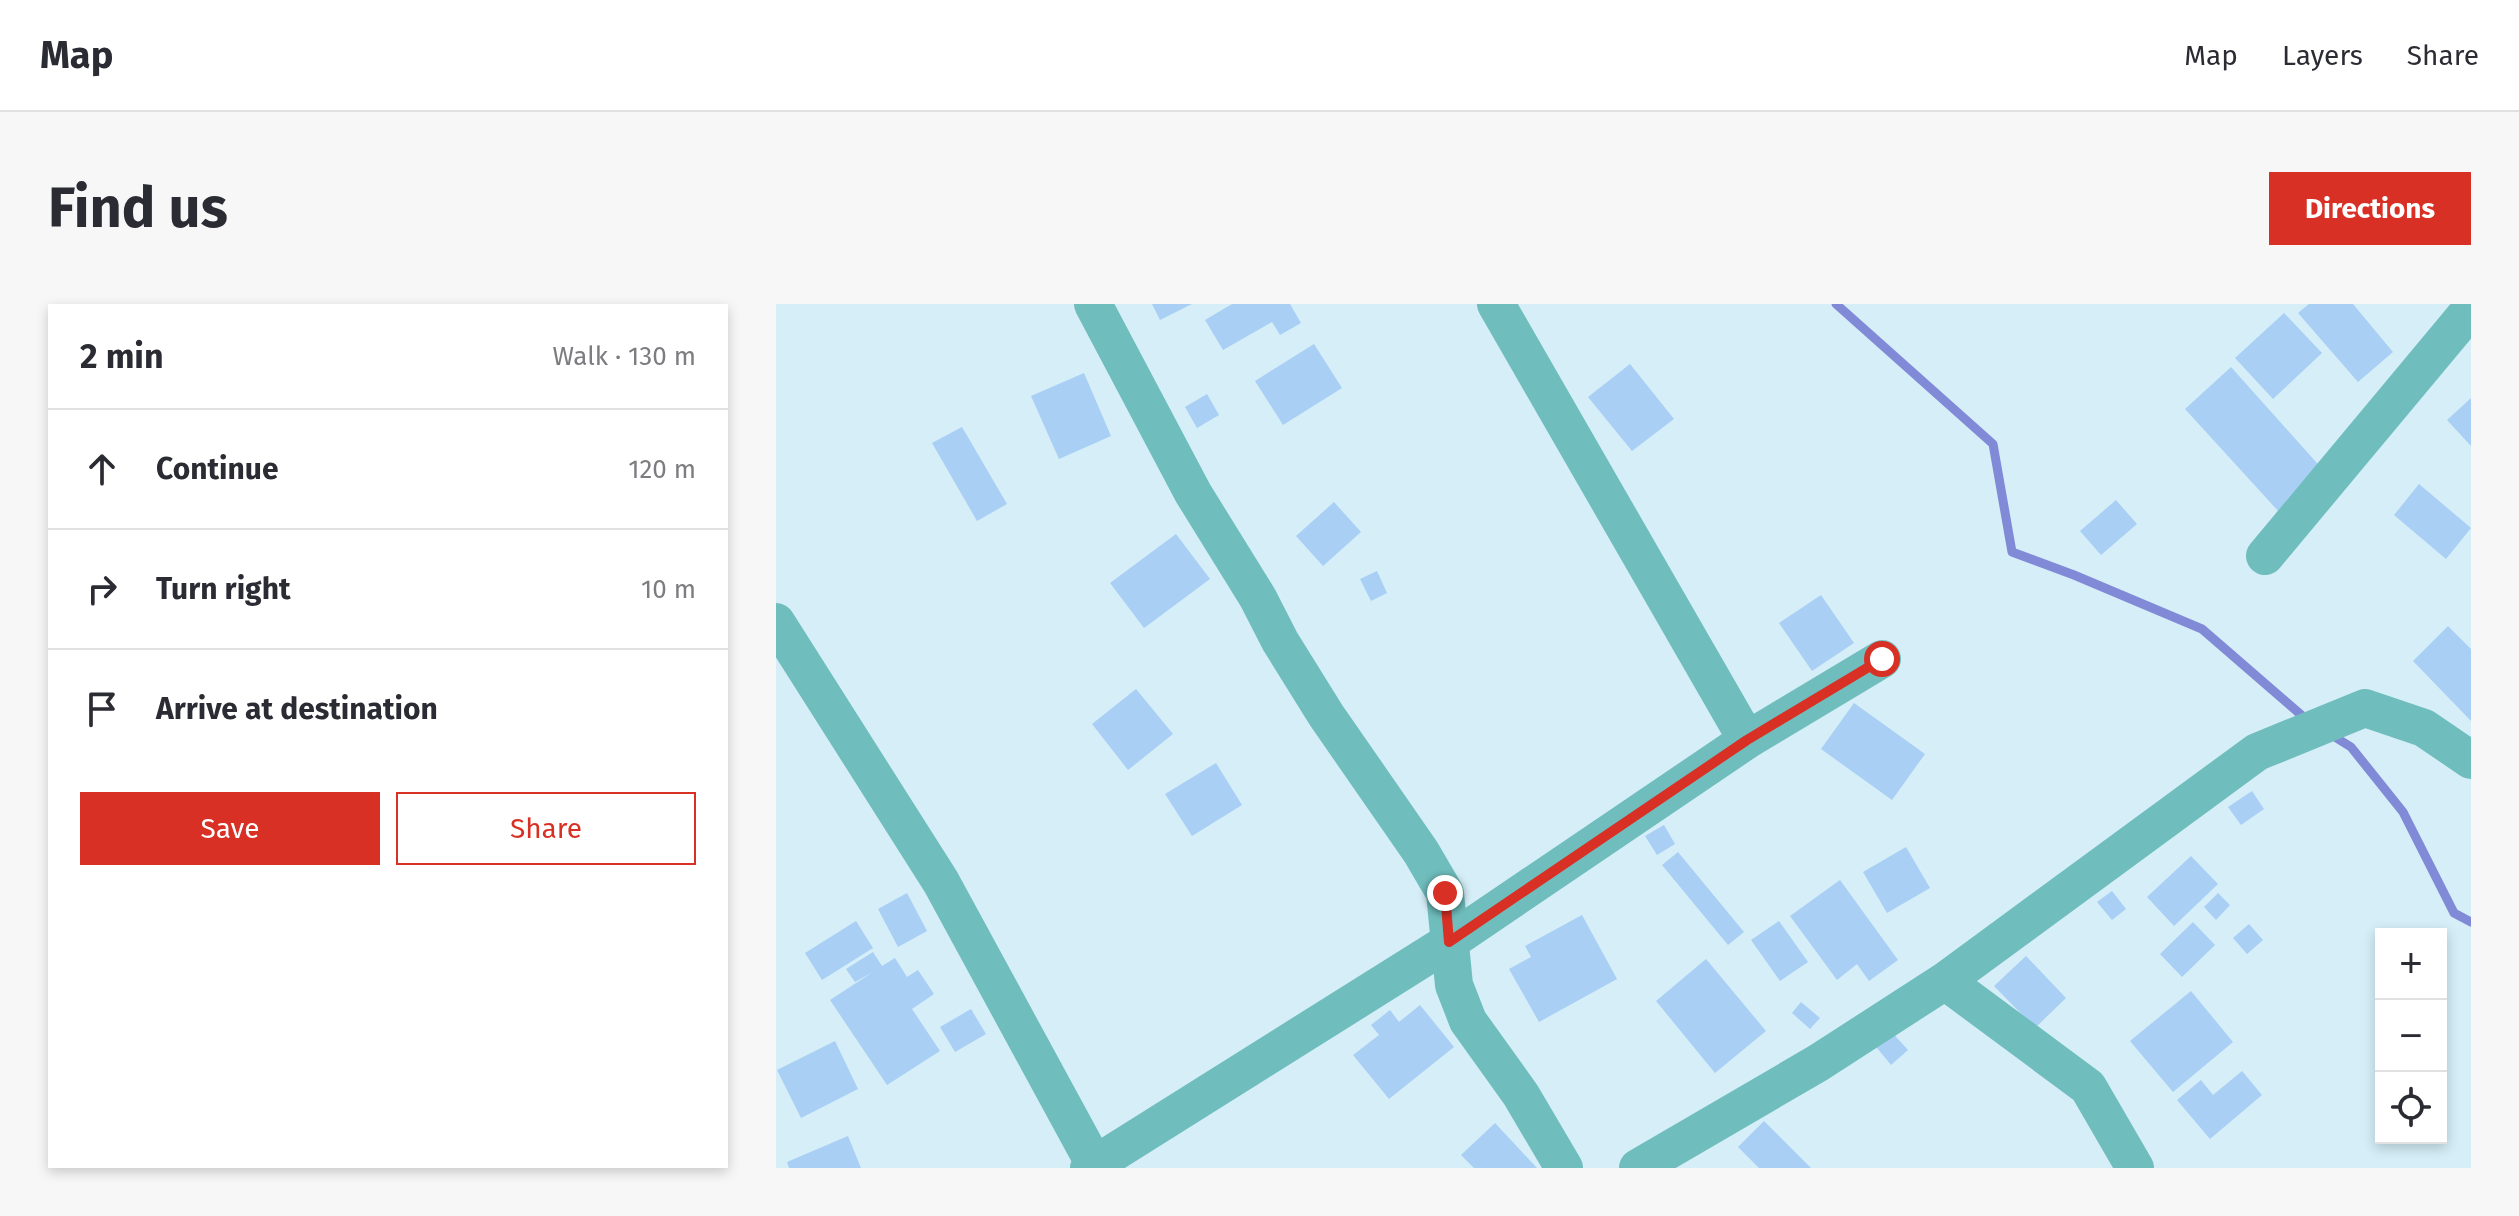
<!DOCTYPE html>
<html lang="en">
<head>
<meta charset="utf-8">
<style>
	:root { --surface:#fff; --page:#f7f7f7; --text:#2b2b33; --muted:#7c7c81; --line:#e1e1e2; --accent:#d93025 }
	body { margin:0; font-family:"Fira Sans",sans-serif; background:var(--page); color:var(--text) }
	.controls { position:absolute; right:24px; bottom:24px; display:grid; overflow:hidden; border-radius:0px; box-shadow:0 4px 12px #0003 }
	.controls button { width:72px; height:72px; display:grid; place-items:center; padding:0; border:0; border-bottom:2px solid var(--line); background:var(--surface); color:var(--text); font:40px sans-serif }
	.stop { position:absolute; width:24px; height:24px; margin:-18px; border:6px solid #d93025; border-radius:50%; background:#fff }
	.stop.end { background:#d93025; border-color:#fff; box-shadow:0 2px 8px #0008 }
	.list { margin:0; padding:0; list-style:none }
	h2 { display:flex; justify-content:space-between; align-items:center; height:104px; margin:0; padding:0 32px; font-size:34px }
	h2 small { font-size:26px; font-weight:400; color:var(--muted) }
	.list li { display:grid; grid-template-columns:52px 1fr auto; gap:24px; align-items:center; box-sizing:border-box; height:120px; padding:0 32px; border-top:2px solid var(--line) }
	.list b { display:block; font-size:30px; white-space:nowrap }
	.list em { font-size:26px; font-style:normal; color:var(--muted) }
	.actions { display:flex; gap:16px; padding:24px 32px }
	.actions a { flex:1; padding:18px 0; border:2px solid var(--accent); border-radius:0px; text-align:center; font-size:28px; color:var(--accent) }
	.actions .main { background:var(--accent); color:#fff }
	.icon { flex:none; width:44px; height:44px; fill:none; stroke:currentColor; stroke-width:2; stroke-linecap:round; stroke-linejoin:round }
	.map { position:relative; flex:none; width:1695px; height:864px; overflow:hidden; border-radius:0px }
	header { display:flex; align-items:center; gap:48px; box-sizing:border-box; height:112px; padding:0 40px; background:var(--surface); border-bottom:2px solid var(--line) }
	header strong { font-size:38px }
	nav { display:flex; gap:44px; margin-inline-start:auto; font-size:28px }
	.intro { display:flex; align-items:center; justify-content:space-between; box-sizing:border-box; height:192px; padding:0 48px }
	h1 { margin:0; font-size:56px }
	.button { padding:20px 36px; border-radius:0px; background:var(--accent); color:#fff; font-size:28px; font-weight:700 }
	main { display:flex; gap:48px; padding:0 48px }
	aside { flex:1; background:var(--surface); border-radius:0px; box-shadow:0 4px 12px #0003 }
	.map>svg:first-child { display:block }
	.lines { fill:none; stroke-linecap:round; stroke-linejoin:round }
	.stream { stroke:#818ad6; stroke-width:9 }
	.building { fill:#a9cff5 }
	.minor { stroke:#6fbebd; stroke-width:38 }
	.route { stroke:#d93025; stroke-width:10 }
</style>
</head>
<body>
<header>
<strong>Map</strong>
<nav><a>Map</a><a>Layers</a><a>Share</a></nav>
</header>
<div class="intro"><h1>Find us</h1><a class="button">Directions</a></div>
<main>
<aside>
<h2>2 min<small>Walk · 130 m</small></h2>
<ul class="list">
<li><svg class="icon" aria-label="ahead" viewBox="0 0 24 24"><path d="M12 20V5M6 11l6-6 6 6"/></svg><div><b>Continue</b></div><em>120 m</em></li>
<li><svg class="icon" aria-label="right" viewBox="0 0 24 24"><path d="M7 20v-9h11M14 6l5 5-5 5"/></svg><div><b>Turn right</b></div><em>10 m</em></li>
<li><svg class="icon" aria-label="arrive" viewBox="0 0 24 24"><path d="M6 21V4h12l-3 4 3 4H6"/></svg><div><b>Arrive at destination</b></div></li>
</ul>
<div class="actions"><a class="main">Save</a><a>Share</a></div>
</aside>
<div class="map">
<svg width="1695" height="864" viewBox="0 0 1695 864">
	<rect width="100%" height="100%" fill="#d5eef8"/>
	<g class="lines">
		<!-- stream -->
		<path class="stream" d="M 1060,0 L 1217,140 L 1236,248 L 1298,271 L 1426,325 L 1531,416
			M 1554,430 L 1575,443 L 1627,508 L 1678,609 L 1695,618"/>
	</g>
	<!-- building -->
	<path class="building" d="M 376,0 L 416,0 L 384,16 Z
		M 456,0 L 514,0 L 525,19 L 504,31 L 496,18 L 447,46 L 429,16 Z
		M 1533,0 L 1577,0 L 1617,48 L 1582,78 L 1522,9 Z
		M 1508,9 L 1546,49 L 1497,95 L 1459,54 Z
		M 538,40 L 566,84 L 507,121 L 479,77 Z
		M 854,60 L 898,115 L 856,147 L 812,93 Z
		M 1455,63 L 1549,168 L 1504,209 L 1409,105 Z
		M 308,69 L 335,132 L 283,155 L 255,92 Z
		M 431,90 L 443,111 L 421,124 L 409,103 Z
		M 1695,94 L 1695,142 L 1671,116 Z
		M 186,123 L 231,200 L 201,217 L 156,139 Z
		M 1643,180 L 1695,224 L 1670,255 L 1618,211 Z
		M 1340,196 L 1361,220 L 1325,251 L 1304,227 Z
		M 558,198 L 585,228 L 547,262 L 520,232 Z
		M 400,230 L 434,275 L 368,324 L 334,279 Z
		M 601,267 L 611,289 L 595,297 L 584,275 Z
		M 1045,291 L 1078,339 L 1036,367 L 1003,319 Z
		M 1672,322 L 1695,345 L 1695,417 L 1637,357 Z
		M 360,385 L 397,430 L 352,466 L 316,420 Z
		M 1078,399 L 1149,450 L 1116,496 L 1045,445 Z
		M 440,459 L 466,501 L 416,532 L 389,490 Z
		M 1476,487 L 1488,505 L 1465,521 L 1452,503 Z
		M 888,521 L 899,540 L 881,551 L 869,532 Z
		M 1130,543 L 1154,584 L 1111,609 L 1087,568 Z
		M 902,548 L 968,628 L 952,641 L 886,561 Z
		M 1415,552 L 1442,580 L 1398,622 L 1371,593 Z
		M 1064,576 L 1122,656 L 1093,677 L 1081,660 L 1061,676 L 1014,612 Z
		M 1336,587 L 1350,605 L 1336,616 L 1321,598 Z
		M 131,589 L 151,627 L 122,643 L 102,605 Z
		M 1442,589 L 1454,601 L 1440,616 L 1428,603 Z
		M 806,611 L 841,675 L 763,718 L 733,665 L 755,653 L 749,642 Z
		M 80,617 L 97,644 L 46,676 L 29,649 Z
		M 1003,617 L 1032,658 L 1004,677 L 975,636 Z
		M 1417,618 L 1439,641 L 1406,673 L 1384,650 Z
		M 1473,620 L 1487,636 L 1471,650 L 1457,634 Z
		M 97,648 L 106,662 L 119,654 L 131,673 L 142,666 L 158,690 L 136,705 L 164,747 L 111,781 L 54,696 L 97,668 L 79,678 L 70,665 Z
		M 1250,652 L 1290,694 L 1259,724 L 1218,682 Z
		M 930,655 L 990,727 L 939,769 L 880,697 Z
		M 1415,687 L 1457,738 L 1397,788 L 1354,737 Z
		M 1025,698 L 1044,714 L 1034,725 L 1016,709 Z
		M 644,701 L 678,743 L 613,795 L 577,751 L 603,731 L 595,721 L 614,706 L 623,718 Z
		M 195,705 L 210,730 L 179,748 L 164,723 Z
		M 1113,725 L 1132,746 L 1115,761 L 1097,739 Z
		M 59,737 L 82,785 L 25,814 L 1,766 Z
		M 1466,767 L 1486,791 L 1434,835 L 1401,796 L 1425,776 L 1437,791 Z
		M 988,817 L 1035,864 L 983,864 L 962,843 Z
		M 719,819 L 761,864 L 698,864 L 685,851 Z
		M 72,832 L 85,864 L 13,864 L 11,858 Z"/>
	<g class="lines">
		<!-- minor -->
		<path class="minor" d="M 317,0 L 417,189 L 482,294 L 504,337 L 550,411 L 645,548 L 669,589 L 678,681 L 692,717 L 745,791 L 788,864
			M 720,0 L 971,436
			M 1489,252 L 1695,5
			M 0,318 L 165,578 L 319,861
			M 1169,677 L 1312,783 L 1359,864
			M 313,864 L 673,638 L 971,436 L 1106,355
			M 862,864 L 1042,759 L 1169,677 L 1481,448 L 1589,404 L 1648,424 L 1695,456"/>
	</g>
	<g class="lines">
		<!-- route -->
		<path class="route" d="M 669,589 L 673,638 L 971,436 L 1106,355"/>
	</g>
</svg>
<div class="controls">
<button>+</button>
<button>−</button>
<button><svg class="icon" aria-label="locate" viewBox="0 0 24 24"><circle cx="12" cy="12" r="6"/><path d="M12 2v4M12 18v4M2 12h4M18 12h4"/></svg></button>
</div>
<div class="stop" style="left:1106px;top:355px"></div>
<div class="stop end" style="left:669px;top:589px"></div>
</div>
</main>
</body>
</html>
